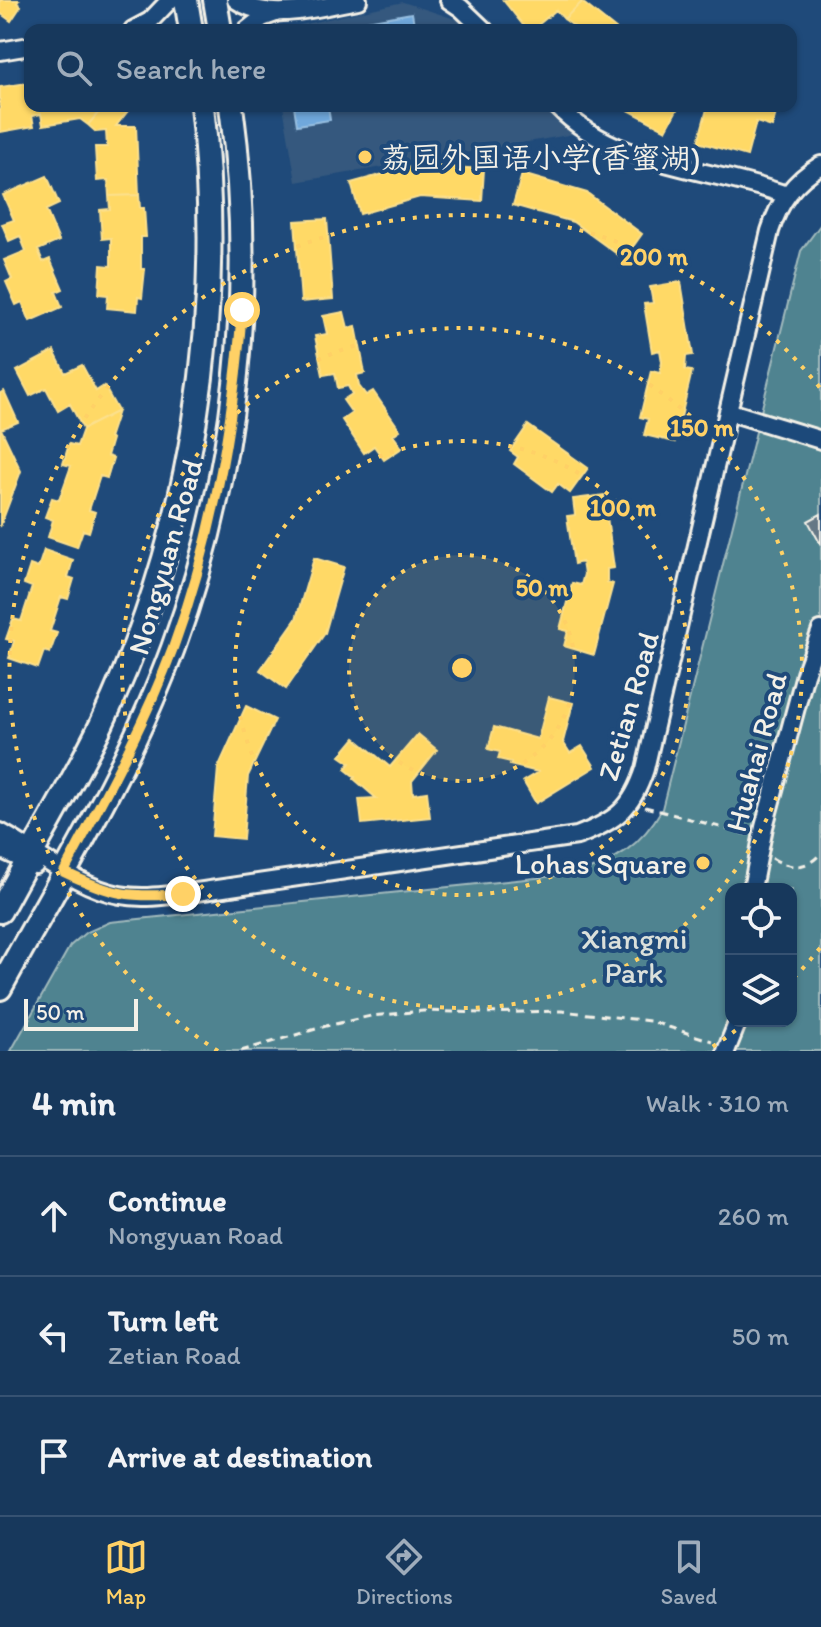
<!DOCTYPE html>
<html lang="en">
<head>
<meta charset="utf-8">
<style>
	:root { --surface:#17385c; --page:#203f62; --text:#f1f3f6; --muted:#9eacbb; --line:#365272; --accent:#ffd166 }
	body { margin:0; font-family:Itim,"LXGW WenKai TC",sans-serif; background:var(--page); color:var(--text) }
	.controls { position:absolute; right:24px; bottom:24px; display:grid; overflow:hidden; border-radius:16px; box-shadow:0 2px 6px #0004 }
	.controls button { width:72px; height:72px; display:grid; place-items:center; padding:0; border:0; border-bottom:2px solid var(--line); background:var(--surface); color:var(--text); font:40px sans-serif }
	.scale { position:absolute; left:24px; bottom:20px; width:114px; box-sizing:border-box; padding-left:8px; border:4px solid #f4f1e8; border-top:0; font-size:22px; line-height:28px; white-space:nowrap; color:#f4f1e8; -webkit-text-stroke:6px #1f4a7a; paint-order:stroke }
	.stop { position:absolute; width:24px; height:24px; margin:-18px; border:6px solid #ffd166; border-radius:50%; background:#fff }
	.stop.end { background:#ffd166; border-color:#fff; box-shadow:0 2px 8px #0008 }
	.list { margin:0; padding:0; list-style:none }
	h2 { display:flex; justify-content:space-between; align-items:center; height:104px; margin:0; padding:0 32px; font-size:34px }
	h2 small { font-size:26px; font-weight:400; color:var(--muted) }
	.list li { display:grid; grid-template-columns:52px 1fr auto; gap:24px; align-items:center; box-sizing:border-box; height:120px; padding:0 32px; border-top:2px solid var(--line) }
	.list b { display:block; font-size:30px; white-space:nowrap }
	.list p { margin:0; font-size:26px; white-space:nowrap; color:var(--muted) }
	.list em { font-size:26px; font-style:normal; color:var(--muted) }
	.icon { flex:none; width:44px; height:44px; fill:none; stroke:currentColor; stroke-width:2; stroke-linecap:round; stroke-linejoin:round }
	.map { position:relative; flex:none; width:821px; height:1051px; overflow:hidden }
	.search { position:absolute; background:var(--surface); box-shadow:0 2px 6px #0004; left:24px; right:24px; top:24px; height:88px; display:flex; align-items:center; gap:20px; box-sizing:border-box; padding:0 28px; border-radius:16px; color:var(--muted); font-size:30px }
	.sheet { height:464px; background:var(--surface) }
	nav { display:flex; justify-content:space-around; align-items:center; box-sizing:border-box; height:112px; border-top:2px solid var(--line); background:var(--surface); font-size:22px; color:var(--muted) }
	nav a { display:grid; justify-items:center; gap:4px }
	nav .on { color:var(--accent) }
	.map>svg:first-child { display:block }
	.built { fill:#34587e }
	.green { fill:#4f8390; stroke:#a2babc; stroke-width:2; fill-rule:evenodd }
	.homes { fill:#ffd966; stroke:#fce08d; stroke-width:2 }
	.schools { fill:#6fa8dc; stroke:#97bee0; stroke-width:2 }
	.building { fill:#657886; stroke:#f4f1e8; stroke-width:2 }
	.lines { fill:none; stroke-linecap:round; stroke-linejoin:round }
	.street-casing { stroke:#f4f1e8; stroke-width:22 }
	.secondary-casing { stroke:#f4f1e8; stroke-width:28 }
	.path { stroke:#f4f1e8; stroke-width:3; stroke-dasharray:8 6; stroke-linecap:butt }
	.street { stroke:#1f4a7a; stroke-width:16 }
	.secondary { stroke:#1f4a7a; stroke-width:22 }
	.route { stroke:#ffd166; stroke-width:10 }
	.ring { fill:none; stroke:#ffd166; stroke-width:4; stroke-dasharray:4 8 }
	.poi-dot { fill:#ffd166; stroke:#1f4a7a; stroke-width:3 }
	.labels { text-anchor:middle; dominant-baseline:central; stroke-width:8; stroke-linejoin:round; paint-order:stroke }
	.poi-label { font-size:30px; fill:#f4f1e8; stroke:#1f4a7a; text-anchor:start }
	.street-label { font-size:30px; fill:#f4f1e8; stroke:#1f4a7a }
	.park-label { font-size:30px; fill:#dbe0db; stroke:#1f4a7a }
	.centre { fill:#ffd166; stroke:#1f4a7a; stroke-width:4 }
	.ring-label { font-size:24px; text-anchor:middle; font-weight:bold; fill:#ffd166; stroke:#1f4a7a; stroke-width:8; stroke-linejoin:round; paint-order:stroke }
</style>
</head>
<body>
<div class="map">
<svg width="821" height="1051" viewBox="0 0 821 1051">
	<rect width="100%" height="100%" fill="#1f4a7a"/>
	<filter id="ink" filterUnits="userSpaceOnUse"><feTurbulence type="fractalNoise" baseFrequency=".0125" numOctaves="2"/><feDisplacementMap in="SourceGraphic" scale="16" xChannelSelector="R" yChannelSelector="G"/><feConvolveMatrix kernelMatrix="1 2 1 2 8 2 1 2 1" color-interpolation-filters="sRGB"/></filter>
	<g filter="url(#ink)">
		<!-- built -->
		<path class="built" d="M 403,2 L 458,20 L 469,30 L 279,30 Z
			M 283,106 L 550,106 L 580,133 L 296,182 Z"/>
		<!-- green -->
		<path class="green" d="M 821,224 L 821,1051 L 11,1051 L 70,946 L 85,933 L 110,922 L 575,874 C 615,862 641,846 662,809 L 801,251 ZM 731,889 L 791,889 L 791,1021 L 731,1021 Z"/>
		<!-- homes -->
		<path class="homes" d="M 0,0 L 19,0 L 17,3 L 21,6 L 11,21 L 0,13 Z
			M 503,0 L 580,0 L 582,2 L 564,19 L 556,10 L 532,30 L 527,30 Z
			M 582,2 L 617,30 L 574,30 L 576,28 L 564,19 Z
			M 27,83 L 30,89 L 30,106 L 104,106 L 88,125 L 80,119 L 43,125 L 41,114 L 32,116 L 34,126 L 0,132 L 0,87 Z
			M 104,106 L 122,106 L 128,111 L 116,126 L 136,126 L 139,195 L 109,196 L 108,180 L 97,181 L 95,147 L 107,147 L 106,131 L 96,132 L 88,125 Z
			M 621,106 L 679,106 L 666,130 Z
			M 697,106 L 778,106 L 772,127 L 756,122 L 747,156 L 698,142 L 707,109 Z
			M 416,165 L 484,169 L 482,201 L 420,197 L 360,214 L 351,183 Z
			M 522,174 L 587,193 L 642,234 L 624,259 L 573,222 L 513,205 Z
			M 47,176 L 59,204 L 46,210 L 59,241 L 38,250 L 43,262 L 50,259 L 63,289 L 56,292 L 62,307 L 30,321 L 22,302 L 16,305 L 6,282 L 12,279 L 4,260 L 26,251 L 20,236 L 9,241 L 2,224 L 14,220 L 3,195 Z
			M 139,195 L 140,208 L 144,208 L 146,237 L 141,237 L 141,269 L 145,269 L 142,298 L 138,297 L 137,311 L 107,308 L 108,295 L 99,294 L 101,265 L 111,266 L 111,238 L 102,239 L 100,210 L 110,209 L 109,196 Z
			M 327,219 L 333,299 L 301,302 L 295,221 Z
			M 681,282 L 693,355 L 686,356 L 685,370 L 692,371 L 675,442 L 644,435 L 648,419 L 640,417 L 651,371 L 660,373 L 662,362 L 660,350 L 652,352 L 644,304 L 653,303 L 650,287 Z
			M 344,312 L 348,328 L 356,326 L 365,373 L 357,375 L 359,386 L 366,395 L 373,391 L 400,430 L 393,435 L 402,448 L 384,460 L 374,446 L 364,453 L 342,420 L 352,413 L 343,400 L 352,394 L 348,386 L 338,388 L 335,373 L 323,375 L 315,336 L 327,334 L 323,316 Z
			M 54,351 L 65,373 L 82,365 L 96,391 L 104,386 L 118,411 L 83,429 L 70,404 L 58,411 L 46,388 L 30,396 L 17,371 Z
			M 4,391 L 18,422 L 1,429 L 21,471 L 0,527 L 0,393 Z
			M 118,411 L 109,438 L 112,439 L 107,456 L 113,458 L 107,478 L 100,476 L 89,510 L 95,512 L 89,532 L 83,530 L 77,547 L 48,537 L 53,520 L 45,517 L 52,498 L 59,500 L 71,466 L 63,464 L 69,444 L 77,446 L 83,429 Z
			M 528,425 L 588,468 L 570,493 L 558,484 L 552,492 L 514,464 L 518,457 L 510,451 Z
			M 604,495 L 614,568 L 607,569 L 607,582 L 613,584 L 594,655 L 564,646 L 568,631 L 560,629 L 572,583 L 581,585 L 584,574 L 582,562 L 574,564 L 567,516 L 575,515 L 573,499 Z
			M 44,550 L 73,560 L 68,577 L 74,579 L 68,599 L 61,597 L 50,631 L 57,633 L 50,653 L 44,651 L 38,668 L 9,658 L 14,641 L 6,639 L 13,619 L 21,621 L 32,587 L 24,584 L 30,565 L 38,568 Z
			M 314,558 L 344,567 L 325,633 L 286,689 L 260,670 L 296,619 Z
			M 549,697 L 573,703 L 563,742 L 570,753 L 582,746 L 595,767 L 536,803 L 523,781 L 538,772 L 510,765 L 511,762 L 498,759 L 500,752 L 488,749 L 494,727 L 538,739 Z
			M 246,706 L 275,720 L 248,776 L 243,839 L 212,836 L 218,768 Z
			M 418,734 L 437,750 L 412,781 L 413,794 L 427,792 L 430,817 L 362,824 L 359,799 L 376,798 L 354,779 L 355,777 L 345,769 L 350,763 L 340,756 L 355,738 L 390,767 Z"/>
		<!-- schools -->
		<path class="schools" d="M 412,13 L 415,30 L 345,30 L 344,25 Z
			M 294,106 L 328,106 L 330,120 L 297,125 Z"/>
		<!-- building -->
		<path class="building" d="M 821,514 L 821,545 L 808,521 Z"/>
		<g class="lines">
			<defs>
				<path id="street" d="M 236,0 C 271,24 320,6 358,0
					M 449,0 L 461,8 L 484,30
					M 133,30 L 150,21 L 170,0
					M 247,30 L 262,18 L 276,13
					M 0,51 L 30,46
					M 557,106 C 616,168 710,167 786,195
					M 730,412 L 821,440
					M 0,832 C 39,853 76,887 120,895 C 141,899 162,896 183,894 L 577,836 C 616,821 632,809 645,769 L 770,231 C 779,202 794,181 821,165
					M 0,849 L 35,865
					M 752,889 L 764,827 L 805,674 L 821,630
					M 726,1051 L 738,1021"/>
				<path id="secondary" d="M 186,0 L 191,30
					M 215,0 L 220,30
					M 0,911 C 33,849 70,788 101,725 C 192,533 226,316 202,106
					M 0,988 C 61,877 129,767 173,648 C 237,474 256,289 231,106"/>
			</defs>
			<!-- street casing -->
			<use href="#street" class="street-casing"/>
			<!-- secondary casing -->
			<use href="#secondary" class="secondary-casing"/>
			<!-- path -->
			<path class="path" d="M 645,807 L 746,834
				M 772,858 C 789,869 807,870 821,853
				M 241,1051 L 326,1026 L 371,1016 L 423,1011 L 483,1013 L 562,1011 L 650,1021 L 712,1041"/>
			<!-- street -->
			<use href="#street" class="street"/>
			<!-- secondary -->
			<use href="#secondary" class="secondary"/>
		</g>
	</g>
	<g class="lines" filter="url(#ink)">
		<!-- route -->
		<path class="route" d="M 183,894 C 129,898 112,895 64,872 C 103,799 144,726 173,648 C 213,539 233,426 242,310"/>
	</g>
	<!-- distance rings -->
	<circle cx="462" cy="668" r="113" fill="#ffd166" fill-opacity=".12"/>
	<g class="ring">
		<circle cx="462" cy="668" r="113"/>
		<circle cx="462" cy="668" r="227"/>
		<circle cx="462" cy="668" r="340"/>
		<path d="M820 948A454 454 0 0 1 791 981M745 1023A454 454 0 0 1 706 1051M218 1051A454 454 0 1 1 820 388"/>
	</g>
	<!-- markers -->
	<g class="poi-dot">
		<circle cx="365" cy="157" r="8"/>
		<circle cx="703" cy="863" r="8"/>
	</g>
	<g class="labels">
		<!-- poi labels -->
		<g class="poi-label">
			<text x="381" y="157">荔园外国语小学(香蜜湖)</text>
			<text x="687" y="863" text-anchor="end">Lohas Square</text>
		</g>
		<!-- street labels -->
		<g class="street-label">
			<text transform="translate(165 557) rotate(-74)">Nongyuan Road</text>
			<text transform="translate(628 706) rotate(-74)">Zetian Road</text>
			<text transform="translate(756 752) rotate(-75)">Huahai Road</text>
		</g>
		<!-- park labels -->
		<g class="park-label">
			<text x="634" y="938">Xiangmi<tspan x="634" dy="34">Park</tspan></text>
		</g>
	</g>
	<circle cx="462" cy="668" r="12" class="centre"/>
	<g class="ring-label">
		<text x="654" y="265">200 m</text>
		<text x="702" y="436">150 m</text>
		<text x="623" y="516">100 m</text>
		<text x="542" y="596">50 m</text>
	</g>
</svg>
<div class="controls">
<button><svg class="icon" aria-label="locate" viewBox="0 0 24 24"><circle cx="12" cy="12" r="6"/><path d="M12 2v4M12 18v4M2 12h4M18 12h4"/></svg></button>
<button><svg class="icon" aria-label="layers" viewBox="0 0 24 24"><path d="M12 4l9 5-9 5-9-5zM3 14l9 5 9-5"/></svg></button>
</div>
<div class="scale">50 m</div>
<div class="stop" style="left:242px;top:310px"></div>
<div class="stop end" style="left:183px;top:894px"></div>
<div class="search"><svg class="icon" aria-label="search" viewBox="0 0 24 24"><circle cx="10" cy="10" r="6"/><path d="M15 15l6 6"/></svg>Search here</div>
</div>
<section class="sheet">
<h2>4 min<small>Walk · 310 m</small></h2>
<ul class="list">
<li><svg class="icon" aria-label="ahead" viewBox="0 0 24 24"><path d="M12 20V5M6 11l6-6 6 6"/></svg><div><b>Continue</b><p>Nongyuan Road</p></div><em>260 m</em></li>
<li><svg class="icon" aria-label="left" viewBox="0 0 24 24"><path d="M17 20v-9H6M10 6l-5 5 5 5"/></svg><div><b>Turn left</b><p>Zetian Road</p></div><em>50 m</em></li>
<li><svg class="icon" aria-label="arrive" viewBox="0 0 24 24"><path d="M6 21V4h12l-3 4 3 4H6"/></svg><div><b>Arrive at destination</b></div></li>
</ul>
</section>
<nav>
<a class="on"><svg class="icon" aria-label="map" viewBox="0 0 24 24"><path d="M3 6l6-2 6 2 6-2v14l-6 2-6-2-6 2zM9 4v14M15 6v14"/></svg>Map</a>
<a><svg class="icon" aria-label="directions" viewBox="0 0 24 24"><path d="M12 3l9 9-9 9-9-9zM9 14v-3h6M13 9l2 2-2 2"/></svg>Directions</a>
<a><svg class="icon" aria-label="saved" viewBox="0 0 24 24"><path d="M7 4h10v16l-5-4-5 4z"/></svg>Saved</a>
</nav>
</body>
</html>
